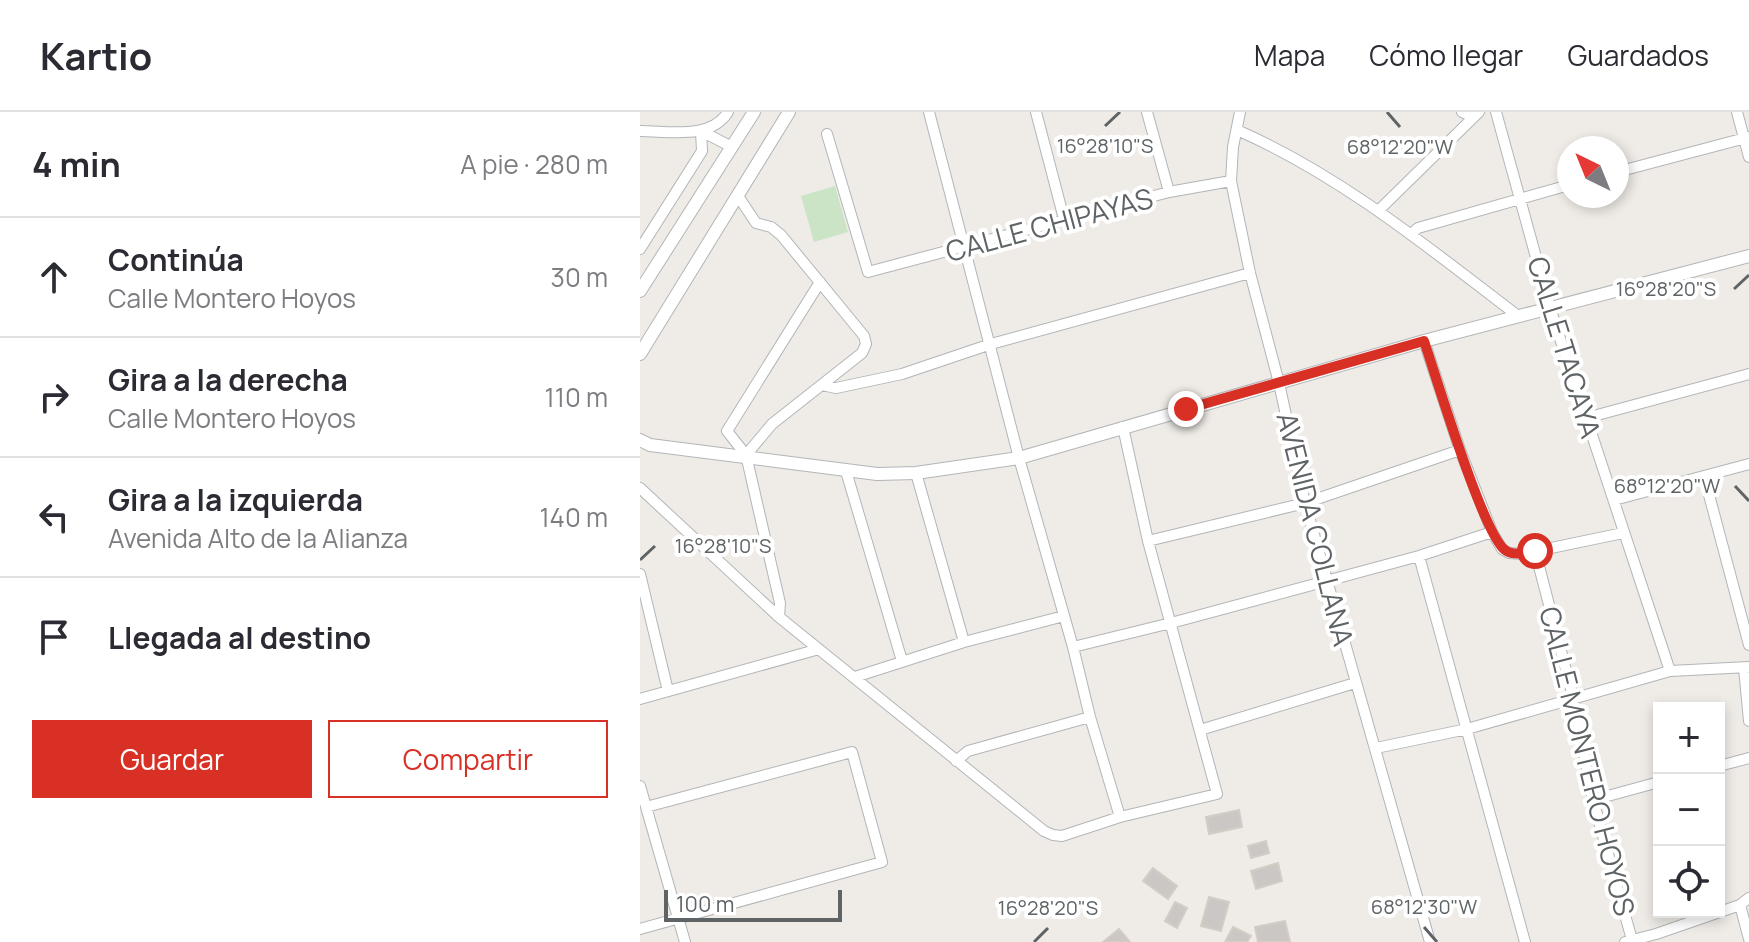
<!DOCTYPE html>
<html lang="es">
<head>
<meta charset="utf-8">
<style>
	:root { --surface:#fff; --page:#f2f2f3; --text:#2b2b33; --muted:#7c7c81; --line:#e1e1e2; --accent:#d93025 }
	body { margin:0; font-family:Manrope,sans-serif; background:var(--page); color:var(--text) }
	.controls { position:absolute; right:24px; bottom:24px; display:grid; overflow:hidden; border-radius:0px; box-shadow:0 4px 12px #0003 }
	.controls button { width:72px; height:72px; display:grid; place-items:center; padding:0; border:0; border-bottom:2px solid var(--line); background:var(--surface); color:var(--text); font:40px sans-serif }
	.compass { position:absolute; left:917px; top:24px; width:72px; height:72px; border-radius:50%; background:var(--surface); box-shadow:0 4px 12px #0003; rotate:317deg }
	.scale { position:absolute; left:24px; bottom:20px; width:178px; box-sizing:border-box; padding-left:8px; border:4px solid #5e6366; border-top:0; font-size:22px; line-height:28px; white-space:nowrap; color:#5e6366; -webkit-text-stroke:6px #fff; paint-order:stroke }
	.stop { position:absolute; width:24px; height:24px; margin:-18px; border:6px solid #d93025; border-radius:50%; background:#fff }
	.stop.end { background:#d93025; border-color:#fff; box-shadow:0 2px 8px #0008 }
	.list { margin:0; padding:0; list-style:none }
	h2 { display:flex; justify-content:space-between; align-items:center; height:104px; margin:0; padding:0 32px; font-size:34px }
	h2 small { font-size:26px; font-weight:400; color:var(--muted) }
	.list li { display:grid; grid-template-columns:52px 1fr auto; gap:24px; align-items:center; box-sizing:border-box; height:120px; padding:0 32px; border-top:2px solid var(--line) }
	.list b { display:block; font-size:30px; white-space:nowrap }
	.list p { margin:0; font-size:26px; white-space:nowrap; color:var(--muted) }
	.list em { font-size:26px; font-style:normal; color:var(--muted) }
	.actions { display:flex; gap:16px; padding:24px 32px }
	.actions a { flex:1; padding:18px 0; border:2px solid var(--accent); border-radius:0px; text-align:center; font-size:28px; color:var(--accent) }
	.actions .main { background:var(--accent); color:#fff }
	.icon { flex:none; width:44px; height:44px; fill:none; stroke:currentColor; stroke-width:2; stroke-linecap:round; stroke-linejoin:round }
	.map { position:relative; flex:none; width:1109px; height:830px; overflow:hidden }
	header { display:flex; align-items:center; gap:48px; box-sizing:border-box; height:112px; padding:0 40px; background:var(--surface); border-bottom:2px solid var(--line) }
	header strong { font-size:38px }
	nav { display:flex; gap:44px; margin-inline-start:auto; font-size:28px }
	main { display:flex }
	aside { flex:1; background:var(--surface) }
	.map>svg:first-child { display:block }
	.green { fill:#cae4c5 }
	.building { fill:#cbc7c4; stroke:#d3cdc5; stroke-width:2 }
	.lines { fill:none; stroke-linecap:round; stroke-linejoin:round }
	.minor-casing { stroke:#b2b5b8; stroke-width:12 }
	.tertiary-casing { stroke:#b2b5b8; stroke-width:14 }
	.minor { stroke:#fff; stroke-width:10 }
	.tertiary { stroke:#fff; stroke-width:12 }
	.route { stroke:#d93025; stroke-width:10 }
	.ticks { fill:none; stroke:#5e6366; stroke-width:3 }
	.labels { text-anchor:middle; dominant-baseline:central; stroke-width:8; stroke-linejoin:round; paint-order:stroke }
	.street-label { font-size:28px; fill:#5e6366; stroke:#fff }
	.ticks-label { font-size:20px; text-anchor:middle; fill:#5e6366; stroke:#fff; stroke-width:8; stroke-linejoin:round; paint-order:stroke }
</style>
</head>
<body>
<header>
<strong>Kartio</strong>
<nav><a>Mapa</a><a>Cómo llegar</a><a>Guardados</a></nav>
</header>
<main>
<aside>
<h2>4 min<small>A pie · 280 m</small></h2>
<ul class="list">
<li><svg class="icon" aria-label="ahead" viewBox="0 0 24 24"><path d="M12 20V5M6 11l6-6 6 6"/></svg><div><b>Continúa</b><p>Calle Montero Hoyos</p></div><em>30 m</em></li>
<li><svg class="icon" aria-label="right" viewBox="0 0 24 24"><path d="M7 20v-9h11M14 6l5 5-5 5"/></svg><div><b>Gira a la derecha</b><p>Calle Montero Hoyos</p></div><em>110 m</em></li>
<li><svg class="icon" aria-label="left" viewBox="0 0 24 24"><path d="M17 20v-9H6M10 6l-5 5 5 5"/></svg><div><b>Gira a la izquierda</b><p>Avenida Alto de la Alianza</p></div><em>140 m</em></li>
<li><svg class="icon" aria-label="arrive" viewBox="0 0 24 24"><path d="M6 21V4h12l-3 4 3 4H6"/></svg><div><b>Llegada al destino</b></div></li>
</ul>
<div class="actions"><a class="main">Guardar</a><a>Compartir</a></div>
</aside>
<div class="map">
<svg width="1109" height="830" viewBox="0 0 1109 830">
	<rect width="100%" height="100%" fill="#efece7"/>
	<!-- green -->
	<path class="green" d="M 195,74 L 208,120 L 174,130 L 161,84 Z"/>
	<!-- building -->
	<path class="building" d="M 599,698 L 602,715 L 569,722 L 566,705 Z
		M 626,729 L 629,741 L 611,746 L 608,734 Z
		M 638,751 L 642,769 L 616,777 L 611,759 Z
		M 513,756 L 537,774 L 528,787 L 503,769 Z
		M 569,785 L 589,790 L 581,819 L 561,814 Z
		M 535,790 L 547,796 L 537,816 L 525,809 Z
		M 645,809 L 650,830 L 618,830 L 615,815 Z
		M 593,815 L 611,824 L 607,830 L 585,830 Z
		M 479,817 L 490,830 L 463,830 Z"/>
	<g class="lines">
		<defs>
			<path id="minor" d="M 289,0 L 379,346 L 433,535 L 450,605 L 480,705
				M 396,0 L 424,107
				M 507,0 L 529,80
				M 600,0 L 593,35 L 591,69 L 610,161 L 639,271 L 665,391 L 790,830
				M 822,0 L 833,5
				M 856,0 L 910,196 L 1030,559
				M 1097,0 L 1109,45
				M 597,18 C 700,63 789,136 878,204
				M 0,19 C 29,19 71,28 88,0
				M 187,22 L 228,160 L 529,80 L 591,69
				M 977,60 L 1109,25
				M 98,84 L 116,111 L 131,115 L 141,123 L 224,224 L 226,232 L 222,241 L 132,312 L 106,343
				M 739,98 L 839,0
				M 771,122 L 778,116 L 929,73
				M 0,137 L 62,39 L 61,19 L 92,35
				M 784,229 L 820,338 L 852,420 L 862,437 L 869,441 L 882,442 L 983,421
				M 182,273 L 196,276 L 262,262 L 351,232 L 610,161
				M 946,306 L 1109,262
				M 206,359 L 262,549
				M 276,361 L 324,530
				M 1064,364 L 1109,533
				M 0,376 L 139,505 L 404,719 L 413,723 L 422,724 L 480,705 L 577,682 L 508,429 L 483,315
				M 974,388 L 1109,352
				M 508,429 L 665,391 L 820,338
				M 895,439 L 933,585 L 953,688 L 992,828
				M 779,444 L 885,830
				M 0,462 L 28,579
				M 139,505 L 140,491 L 106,343 L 87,319 L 180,170
				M 433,535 L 531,511 L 779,444 L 852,420
				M 1104,556 L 1109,609
				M 215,565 L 324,530 L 424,504
				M 0,587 L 179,537
				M 560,618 L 715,571
				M 736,636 L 827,617 L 1030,559 L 1109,555
				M 316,649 L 328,639 L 450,605
				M 1079,654 L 1109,646
				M 0,674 L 45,830
				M 953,688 L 1019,670
				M 1100,793 L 1109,827
				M 0,817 L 242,750 L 212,640 L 6,695
				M 985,830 L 1016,822 L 1100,793 L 1109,786"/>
			<path id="tertiary" d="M 0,179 L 114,0
				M 0,242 L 149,0
				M 0,328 L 10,333 L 237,362 L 276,361 L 379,346 L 784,229 L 1109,144"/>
		</defs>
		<!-- minor casing -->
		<use href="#minor" class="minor-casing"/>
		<!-- tertiary casing -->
		<use href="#tertiary" class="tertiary-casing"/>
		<!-- minor -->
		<use href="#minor" class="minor"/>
		<!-- tertiary -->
		<use href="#tertiary" class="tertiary"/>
	</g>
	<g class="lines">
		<!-- route -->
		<path class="route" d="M 546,297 L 784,229 C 796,264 843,422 865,438 C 873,444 885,441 895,439"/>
	</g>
	<!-- ticks -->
	<path class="ticks" d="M 747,0 L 760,15M 465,14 L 480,0M 1094,177 L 1109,163M 1095,374 L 1109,389M 0,448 L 15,434M 784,815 L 797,830M 394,830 L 408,816"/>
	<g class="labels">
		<!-- street labels -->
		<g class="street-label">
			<text transform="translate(409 112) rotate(-15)">CALLE CHIPAYAS</text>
			<text transform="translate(925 235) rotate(73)">CALLE TACAYA</text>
			<text transform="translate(676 417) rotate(76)">AVENIDA COLLANA</text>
			<text transform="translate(948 649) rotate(76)">CALLE MONTERO HOYOS</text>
		</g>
	</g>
	<g class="ticks-label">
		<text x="465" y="41">16°28'10"S</text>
		<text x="760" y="42">68°12'20"W</text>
		<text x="1026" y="184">16°28'20"S</text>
		<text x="1027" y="381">68°12'20"W</text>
		<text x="83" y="441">16°28'10"S</text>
		<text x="784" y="802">68°12'30"W</text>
		<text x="408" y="803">16°28'20"S</text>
	</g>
</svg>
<div class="controls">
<button>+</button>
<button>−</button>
<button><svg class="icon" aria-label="locate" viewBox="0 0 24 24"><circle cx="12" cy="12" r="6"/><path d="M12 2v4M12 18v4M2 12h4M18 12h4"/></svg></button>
</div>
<svg class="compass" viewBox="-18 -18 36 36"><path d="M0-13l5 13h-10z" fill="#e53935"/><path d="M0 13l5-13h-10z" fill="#7c7c81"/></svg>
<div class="scale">100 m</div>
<div class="stop" style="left:895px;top:439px"></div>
<div class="stop end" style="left:546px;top:297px"></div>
</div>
</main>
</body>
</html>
